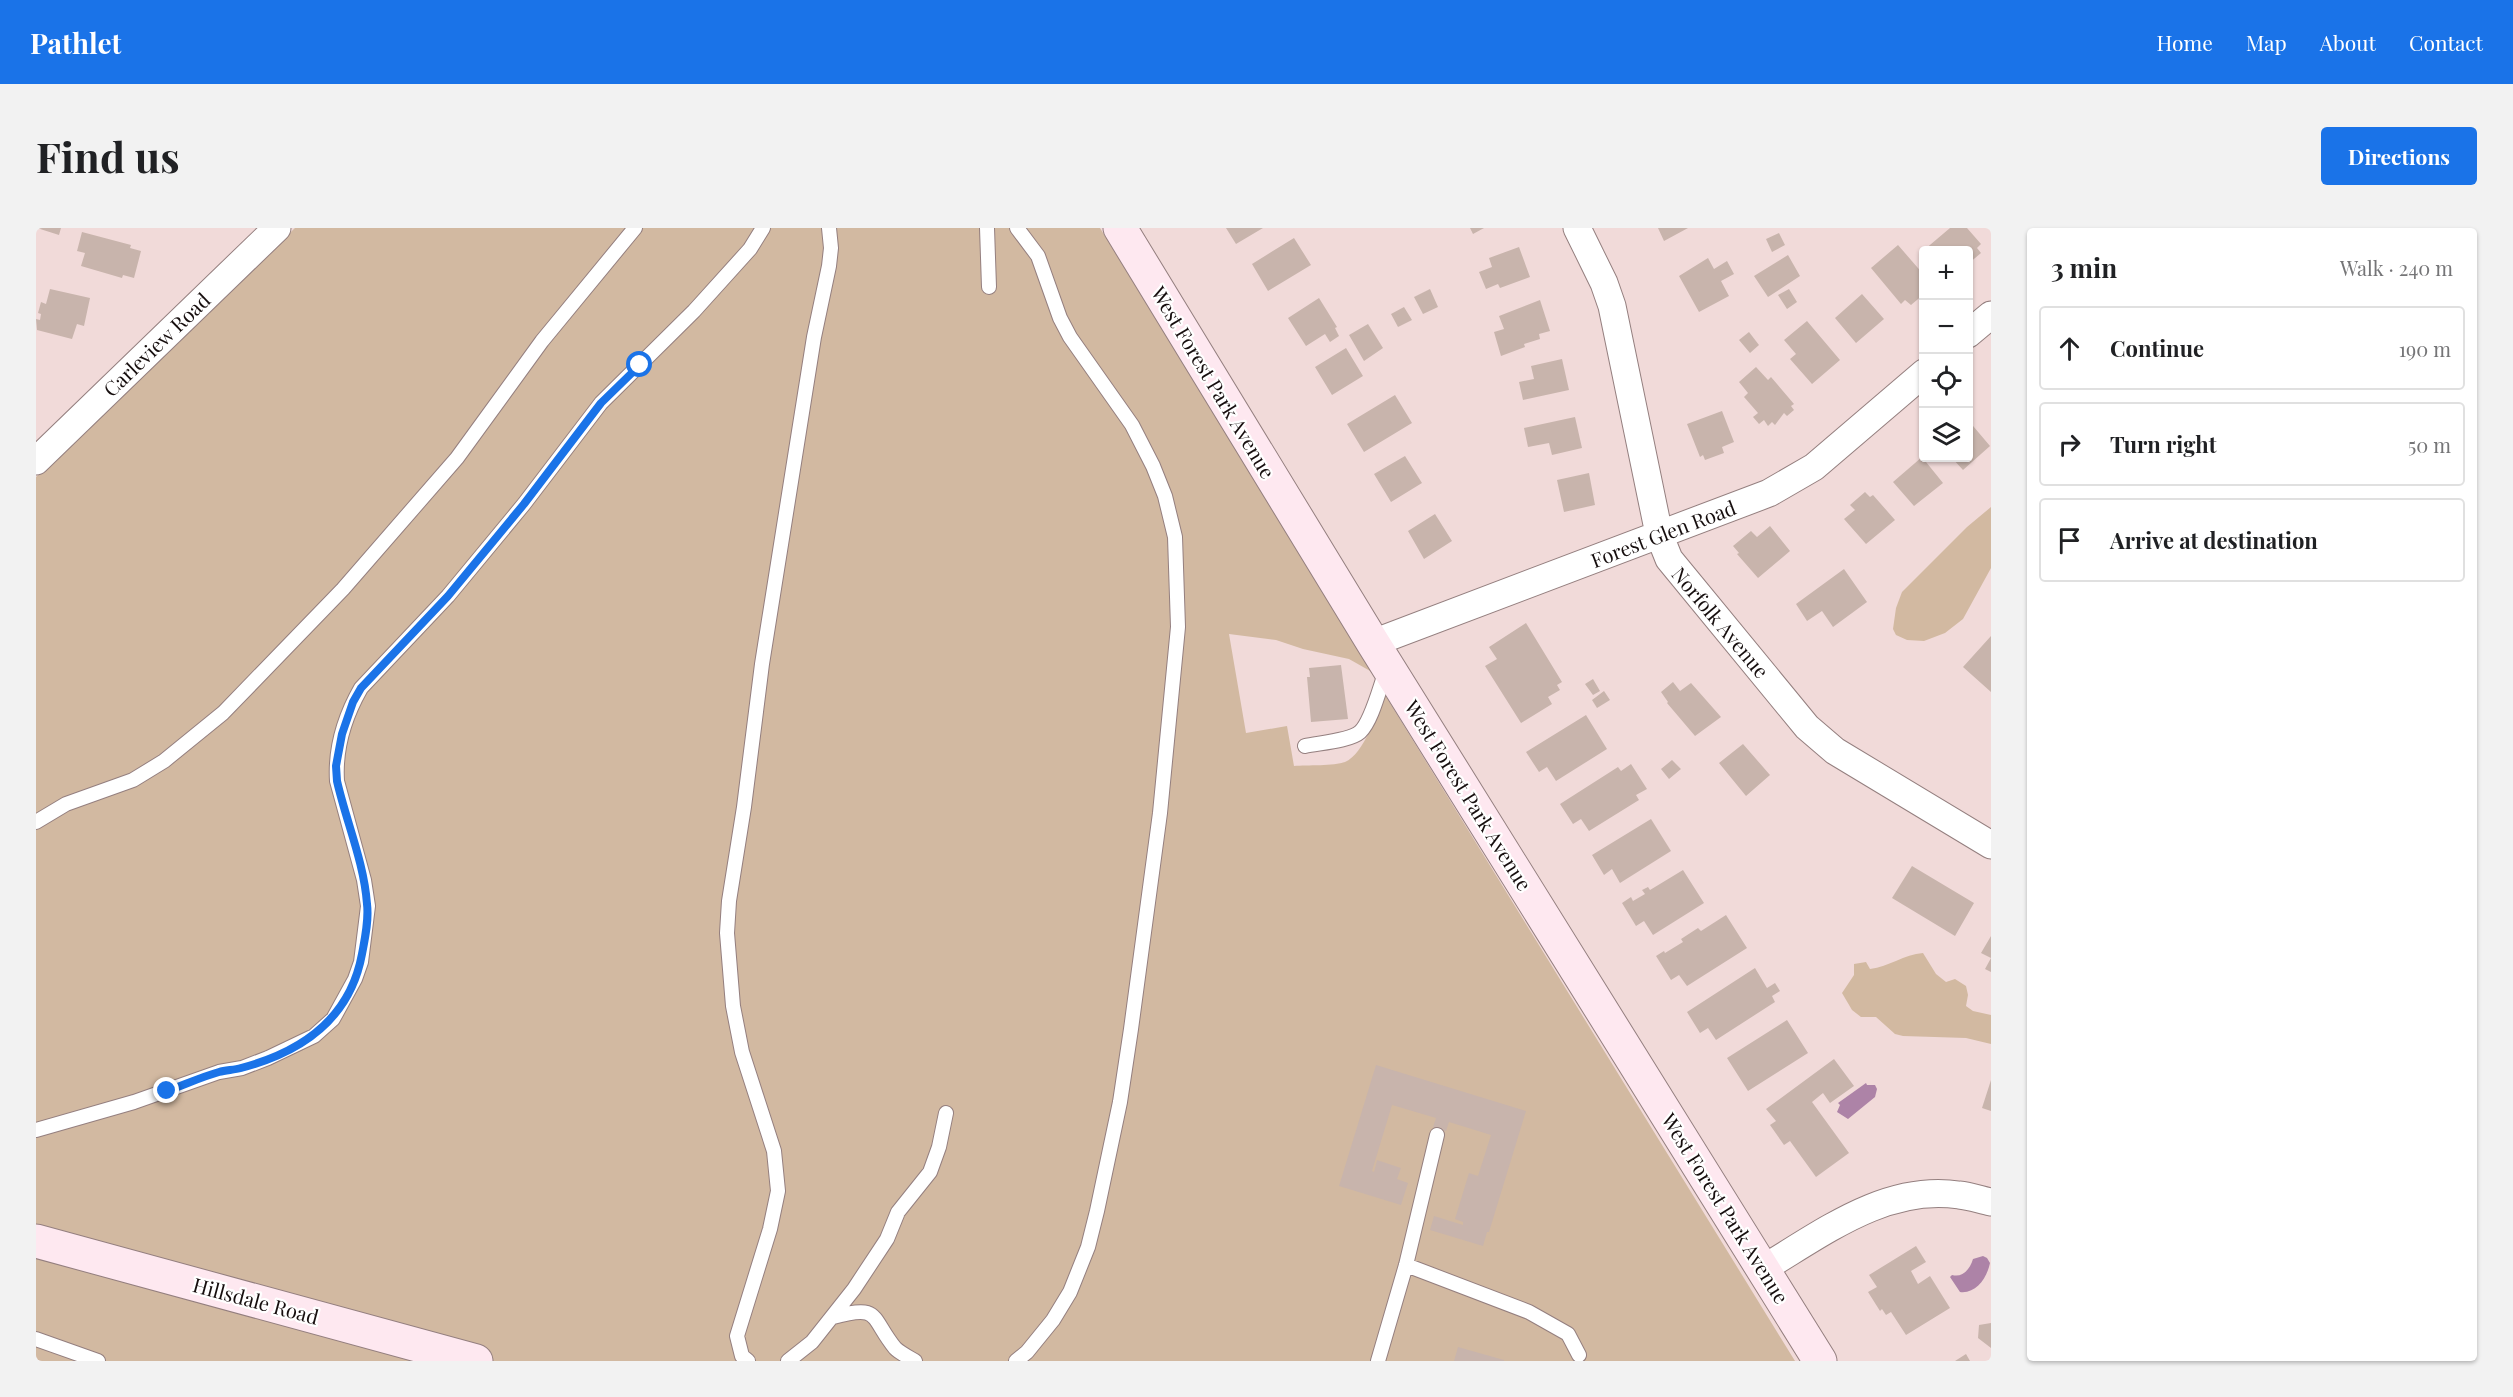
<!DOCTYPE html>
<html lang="en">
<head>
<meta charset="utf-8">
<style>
	:root { --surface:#fff; --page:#f2f2f2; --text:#202124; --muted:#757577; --line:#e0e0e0; --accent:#1a73e8 }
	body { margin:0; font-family:"Playfair Display",serif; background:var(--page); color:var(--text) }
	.controls { position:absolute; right:18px; top:18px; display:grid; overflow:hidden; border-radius:6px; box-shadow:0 2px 4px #0004 }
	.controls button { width:54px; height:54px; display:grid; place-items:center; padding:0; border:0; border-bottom:2px solid var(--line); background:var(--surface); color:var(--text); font:30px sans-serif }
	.stop { position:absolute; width:18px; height:18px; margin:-14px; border:4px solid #1a73e8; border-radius:50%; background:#fff }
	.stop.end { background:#1a73e8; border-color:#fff; box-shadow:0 2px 6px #0008 }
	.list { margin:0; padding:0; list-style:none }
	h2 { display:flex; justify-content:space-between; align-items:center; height:78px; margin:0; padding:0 24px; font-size:26px }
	h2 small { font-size:20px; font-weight:400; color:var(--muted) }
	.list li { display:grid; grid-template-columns:39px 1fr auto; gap:18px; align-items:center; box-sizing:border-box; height:84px; margin:0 12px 12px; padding:0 12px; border:2px solid var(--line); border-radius:6px }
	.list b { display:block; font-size:22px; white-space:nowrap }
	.list em { font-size:20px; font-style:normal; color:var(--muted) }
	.icon { flex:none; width:33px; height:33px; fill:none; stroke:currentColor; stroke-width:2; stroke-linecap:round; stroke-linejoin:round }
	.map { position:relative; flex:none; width:1955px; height:1133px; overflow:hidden; border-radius:6px }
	header { display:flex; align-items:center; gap:36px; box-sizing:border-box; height:84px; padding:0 30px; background:var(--accent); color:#fff }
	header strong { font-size:28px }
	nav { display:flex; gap:33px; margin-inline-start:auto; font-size:21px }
	.intro { display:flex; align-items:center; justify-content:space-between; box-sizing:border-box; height:144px; padding:0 36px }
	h1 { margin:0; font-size:42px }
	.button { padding:15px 27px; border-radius:6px; background:var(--accent); color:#fff; font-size:21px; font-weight:700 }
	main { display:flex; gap:36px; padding:0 36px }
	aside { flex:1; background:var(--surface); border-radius:6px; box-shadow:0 2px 4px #0004 }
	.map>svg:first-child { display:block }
	.green { fill:#d2b9a1 }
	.water { fill:#ad83a7 }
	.building { fill:#c8b4ac }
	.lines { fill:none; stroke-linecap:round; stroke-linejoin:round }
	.lane-casing { stroke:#947f7f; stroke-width:16 }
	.street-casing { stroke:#947f7f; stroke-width:29 }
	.secondary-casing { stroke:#947f7f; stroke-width:35 }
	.lane { stroke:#fff; stroke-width:14 }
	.street { stroke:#fff; stroke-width:27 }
	.secondary { stroke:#fee8f0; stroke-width:33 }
	.route { stroke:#1a73e8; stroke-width:8 }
	.labels { text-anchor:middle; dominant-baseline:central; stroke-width:4.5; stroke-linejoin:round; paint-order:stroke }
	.street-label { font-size:20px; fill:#160e0e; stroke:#fff }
</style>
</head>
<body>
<header>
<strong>Pathlet</strong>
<nav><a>Home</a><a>Map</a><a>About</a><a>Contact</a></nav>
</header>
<div class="intro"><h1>Find us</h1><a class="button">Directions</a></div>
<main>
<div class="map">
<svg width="1955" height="1133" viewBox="0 0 1955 1133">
	<rect width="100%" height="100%" fill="#f1dad9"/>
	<!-- green -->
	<path class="green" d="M 259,0 L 1064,0 L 1336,444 L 1313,431 L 1267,421 L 1240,412 L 1193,406 L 1210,505 L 1251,498 L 1258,538 C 1271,537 1298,538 1309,534 C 1328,526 1341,485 1349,467 L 1759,1133 L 0,1133 L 0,249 Z
		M 1955,279 L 1955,340 L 1927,391 L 1909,405 L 1888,413 L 1871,412 L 1860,407 L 1857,401 L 1860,380 L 1866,364 L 1931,299 Z
		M 1887,725 L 1900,746 L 1910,754 L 1919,751 L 1930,758 L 1932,767 L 1930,778 L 1937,783 L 1955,787 L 1955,816 L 1930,810 L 1867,808 L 1859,806 L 1840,789 L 1825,789 L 1816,782 L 1806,765 L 1818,747 L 1818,736 L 1830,734 L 1834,741 C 1853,739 1868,726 1887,725 Z"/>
	<!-- water -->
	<path class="water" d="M 1830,855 L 1831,857 L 1839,857 L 1841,861 L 1839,869 L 1812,891 L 1801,884 L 1804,877 L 1802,875 Z
		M 1947,1028 L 1951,1030 L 1954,1035 C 1951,1050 1940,1066 1924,1064 L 1914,1049 L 1916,1047 C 1927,1050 1934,1041 1937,1031 Z"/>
	<!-- building -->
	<path class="building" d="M 1,0 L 25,0 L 23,7 Z
		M 1190,0 L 1227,0 L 1200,16 Z
		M 1434,0 L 1448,0 L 1437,6 Z
		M 1622,0 L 1652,0 L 1628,13 Z
		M 1914,0 L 1931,0 L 1945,16 L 1941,20 L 1945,25 L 1932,36 L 1932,22 L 1888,22 Z
		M 46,4 L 95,17 L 94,20 L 105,23 L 98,50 L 87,47 L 86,50 L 45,38 L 49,25 L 41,23 Z
		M 1743,5 L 1749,17 L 1736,24 L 1730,11 Z
		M 1258,10 L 1275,37 L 1232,63 L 1216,36 Z
		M 1862,17 L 1888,47 L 1888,66 L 1875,77 L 1869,72 L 1865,76 L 1835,40 Z
		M 1483,19 L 1494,49 L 1464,60 L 1462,56 L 1450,61 L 1443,44 L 1456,39 L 1453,30 Z
		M 1752,27 L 1764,48 L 1732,69 L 1718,48 Z
		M 1672,30 L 1678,41 L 1691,33 L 1698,46 L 1685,53 L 1693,68 L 1663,84 L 1643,48 Z
		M 14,61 L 54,70 L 48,98 L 41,96 L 36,111 L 1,102 L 0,91 L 4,92 L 5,86 L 2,85 L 5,74 L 10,76 Z
		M 1394,61 L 1402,79 L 1387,86 L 1378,69 Z
		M 1753,61 L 1761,74 L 1751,81 L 1742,67 Z
		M 1826,66 L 1848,91 L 1820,115 L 1799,90 Z
		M 1283,70 L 1301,99 L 1299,100 L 1303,108 L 1294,114 L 1289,106 L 1270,118 L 1252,90 Z
		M 1504,72 L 1514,103 L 1503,106 L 1504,111 L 1488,116 L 1489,119 L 1465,128 L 1458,104 L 1468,101 L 1463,88 Z
		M 1368,79 L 1376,92 L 1362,99 L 1355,86 Z
		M 1771,93 L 1804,132 L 1776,156 L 1754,131 L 1760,126 L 1748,112 Z
		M 1332,96 L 1347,120 L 1328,133 L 1313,107 Z
		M 1713,104 L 1723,117 L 1714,125 L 1703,112 Z
		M 1310,120 L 1327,148 L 1296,167 L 1279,139 Z
		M 1526,131 L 1533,162 L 1487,172 L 1483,154 L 1498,151 L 1495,138 Z
		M 1720,139 L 1732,152 L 1735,149 L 1758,176 L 1755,178 L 1758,182 L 1751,188 L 1748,185 L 1739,197 L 1736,194 L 1732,198 L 1728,192 L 1723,196 L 1717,189 L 1722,185 L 1708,169 L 1712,165 L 1703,154 Z
		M 1359,167 L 1376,195 L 1328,224 L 1311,196 Z
		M 1686,183 L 1698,214 L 1686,219 L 1688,225 L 1669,232 L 1667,227 L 1664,229 L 1651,196 Z
		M 1539,189 L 1546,220 L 1516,227 L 1513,215 L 1492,219 L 1488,200 Z
		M 1932,192 L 1954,218 L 1927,242 L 1916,230 L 1932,230 Z
		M 1369,228 L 1386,255 L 1355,274 L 1338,246 Z
		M 1886,229 L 1907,255 L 1878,278 L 1857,254 Z
		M 1553,245 L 1559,277 L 1528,284 L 1521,252 Z
		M 1829,264 L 1834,269 L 1837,267 L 1859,292 L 1830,316 L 1808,291 L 1819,282 L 1814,277 Z
		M 1399,286 L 1416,313 L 1388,331 L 1372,303 Z
		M 1734,298 L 1754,323 L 1722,350 L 1701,326 L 1703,325 L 1697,318 L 1715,303 L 1721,309 Z
		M 1808,341 L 1831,374 L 1797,399 L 1786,383 L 1771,393 L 1760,376 Z
		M 1490,395 L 1526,454 L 1521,457 L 1524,462 L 1512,469 L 1516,476 L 1485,495 L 1449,438 L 1461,431 L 1453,419 Z
		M 1955,408 L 1955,464 L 1927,439 Z
		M 1305,437 L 1312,491 L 1275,494 L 1271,449 L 1274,449 L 1273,440 Z
		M 1557,451 L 1564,463 L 1557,467 L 1549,456 Z
		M 1637,454 L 1644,463 L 1655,455 L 1685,489 L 1659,508 L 1631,475 L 1632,474 L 1625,464 Z
		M 1568,463 L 1574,472 L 1561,480 L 1556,472 Z
		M 1550,487 L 1571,521 L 1520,553 L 1511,539 L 1503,544 L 1490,524 Z
		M 1707,516 L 1734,547 L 1710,568 L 1683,535 Z
		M 1636,532 L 1645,541 L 1633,551 L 1625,541 Z
		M 1595,536 L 1611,561 L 1600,567 L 1603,572 L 1553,603 L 1545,591 L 1537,596 L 1524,576 L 1582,539 L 1585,543 Z
		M 1615,591 L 1635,623 L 1584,655 L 1576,641 L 1568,647 L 1556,627 Z
		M 1876,638 L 1938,675 L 1919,708 L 1856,670 Z
		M 1647,642 L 1668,675 L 1617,707 L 1608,693 L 1600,698 L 1586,675 L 1595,669 L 1597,673 L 1609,666 L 1606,662 L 1612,659 L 1614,662 Z
		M 1690,687 L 1711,720 L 1651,758 L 1643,747 L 1635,752 L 1620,728 L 1628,723 L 1629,725 L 1647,714 L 1645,711 L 1662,700 L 1665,703 Z
		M 1955,708 L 1955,744 L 1949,741 L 1955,730 L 1945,725 Z
		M 1719,740 L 1731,760 L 1739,755 L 1744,763 L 1736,768 L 1739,774 L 1680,812 L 1672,800 L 1664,805 L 1651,784 Z
		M 1751,792 L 1772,825 L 1712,863 L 1691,830 Z
		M 1798,831 L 1818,858 L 1794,875 L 1787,865 L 1776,874 L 1813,925 L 1780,949 L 1754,913 L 1748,917 L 1734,897 L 1740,893 L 1730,881 Z
		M 1340,837 L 1490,883 L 1453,1004 L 1451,1004 L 1447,1018 L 1394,1002 L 1398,988 L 1427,997 L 1427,994 L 1419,991 L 1433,945 L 1442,948 L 1455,907 L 1413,894 L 1410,903 L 1397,899 L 1400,890 L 1356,877 L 1336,943 L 1338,944 L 1341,932 L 1365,940 L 1361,951 L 1372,955 L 1365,977 L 1303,958 Z
		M 1955,852 L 1955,883 L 1946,880 Z
		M 1880,1018 L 1890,1034 L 1875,1043 L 1882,1056 L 1894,1048 L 1914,1080 L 1870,1107 L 1855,1084 L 1850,1087 L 1846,1081 L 1844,1083 L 1832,1064 L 1841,1059 L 1833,1047 Z
		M 1955,1095 L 1955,1120 L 1942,1110 L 1943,1097 Z
		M 1422,1119 L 1468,1132 L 1468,1133 L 1418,1133 Z
		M 1930,1126 L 1934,1133 L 1919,1133 Z"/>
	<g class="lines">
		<defs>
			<path id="lane" d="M 951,0 L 953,59
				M 1269,518 C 1282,515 1314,513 1324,504 C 1336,493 1344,458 1350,443
				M 0,594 L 30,576 L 97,552 L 128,533 L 187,485 L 307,361 L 421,230 L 506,113 L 599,0
				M 0,902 L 98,874 L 183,844 L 206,840 L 232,830 L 278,808 L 297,791 L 319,751 L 325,734 L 332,678 L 328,652 L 301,553 C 299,521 309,488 325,460 L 412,368 L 488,276 L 565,175 L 658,83 L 714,21 L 727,0
				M 1370,1037 L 1493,1084 L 1532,1106 L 1543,1127
				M 797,1089 C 845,1076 834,1089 859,1120 C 864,1125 872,1129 879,1133
				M 0,1111 L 62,1133
				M 712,1133 L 706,1128 L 701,1108 L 734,1001 L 742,963 L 738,923 L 706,824 L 697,778 L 691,705 L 693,673 L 708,579 L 726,436 L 778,109 L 793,38 L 795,20 L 793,0
				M 752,1133 L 776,1114 L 818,1061 L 851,1011 L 862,984 L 894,944 L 903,919 L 910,885
				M 980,1133 L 991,1124 L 1017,1092 L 1034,1064 L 1052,1019 L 1061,983 L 1084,874 L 1095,801 L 1124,585 L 1142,399 L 1139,309 L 1129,268 L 1117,238 L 1096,197 L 1034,109 L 1024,90 L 1002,28 L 981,0
				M 1342,1133 L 1370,1037 L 1401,907"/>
			<path id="street" d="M 1541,0 L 1568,55 L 1576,78 L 1623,306 L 1633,331 L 1771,499 L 1799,523 L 1955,617
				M 1932,106 L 1955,87
				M 0,233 L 241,0
				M 1337,415 L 1733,265 L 1778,239 L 1888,145
				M 1728,1040 C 1787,1005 1850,956 1923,967 C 1934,968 1945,972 1955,974"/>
			<path id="secondary" d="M 1084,0 L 1337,415 L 1784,1133
				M 0,1013 L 440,1133"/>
		</defs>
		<!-- lane casing -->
		<use href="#lane" class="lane-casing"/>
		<!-- street casing -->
		<use href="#street" class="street-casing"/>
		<!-- secondary casing -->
		<use href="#secondary" class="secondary-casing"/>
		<!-- lane -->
		<use href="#lane" class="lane"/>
		<!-- street -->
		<use href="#street" class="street"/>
		<!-- secondary -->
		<use href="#secondary" class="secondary"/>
	</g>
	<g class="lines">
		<!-- route -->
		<path class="route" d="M 131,863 C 148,857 165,849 183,844 C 190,842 198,842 205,840 C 266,824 314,791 326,726 C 329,710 333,692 331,676 C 328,634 310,593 301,553 L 300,538 L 306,506 L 317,474 L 325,460 L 412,368 L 488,276 L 565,175 L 604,137"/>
	</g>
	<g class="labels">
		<!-- street labels -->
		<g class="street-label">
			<text transform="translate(120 116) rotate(-44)">Carleview Road</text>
			<text transform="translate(1178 154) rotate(59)">West Forest Park Avenue</text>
			<text transform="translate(1627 305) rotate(-21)">Forest Glen Road</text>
			<text transform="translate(1685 394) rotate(50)">Norfolk Avenue</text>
			<text transform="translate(1433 567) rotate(58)">West Forest Park Avenue</text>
			<text transform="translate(1690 980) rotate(58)">West Forest Park Avenue</text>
			<text transform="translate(220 1072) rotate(15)">Hillsdale Road</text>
		</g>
	</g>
</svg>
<div class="controls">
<button>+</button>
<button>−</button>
<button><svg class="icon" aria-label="locate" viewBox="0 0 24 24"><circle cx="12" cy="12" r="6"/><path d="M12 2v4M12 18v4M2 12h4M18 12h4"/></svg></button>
<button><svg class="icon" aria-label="layers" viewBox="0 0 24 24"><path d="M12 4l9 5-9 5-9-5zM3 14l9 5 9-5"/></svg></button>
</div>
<div class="stop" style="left:604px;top:137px"></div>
<div class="stop end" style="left:131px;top:863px"></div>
</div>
<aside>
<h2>3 min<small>Walk · 240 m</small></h2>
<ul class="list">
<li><svg class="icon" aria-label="ahead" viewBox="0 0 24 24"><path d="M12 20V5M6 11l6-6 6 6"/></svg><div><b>Continue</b></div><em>190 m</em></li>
<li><svg class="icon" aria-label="right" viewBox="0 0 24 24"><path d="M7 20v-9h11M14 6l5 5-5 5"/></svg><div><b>Turn right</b></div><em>50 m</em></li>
<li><svg class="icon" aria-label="arrive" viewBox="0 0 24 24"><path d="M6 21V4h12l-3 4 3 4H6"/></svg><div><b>Arrive at destination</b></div></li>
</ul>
</aside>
</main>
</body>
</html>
